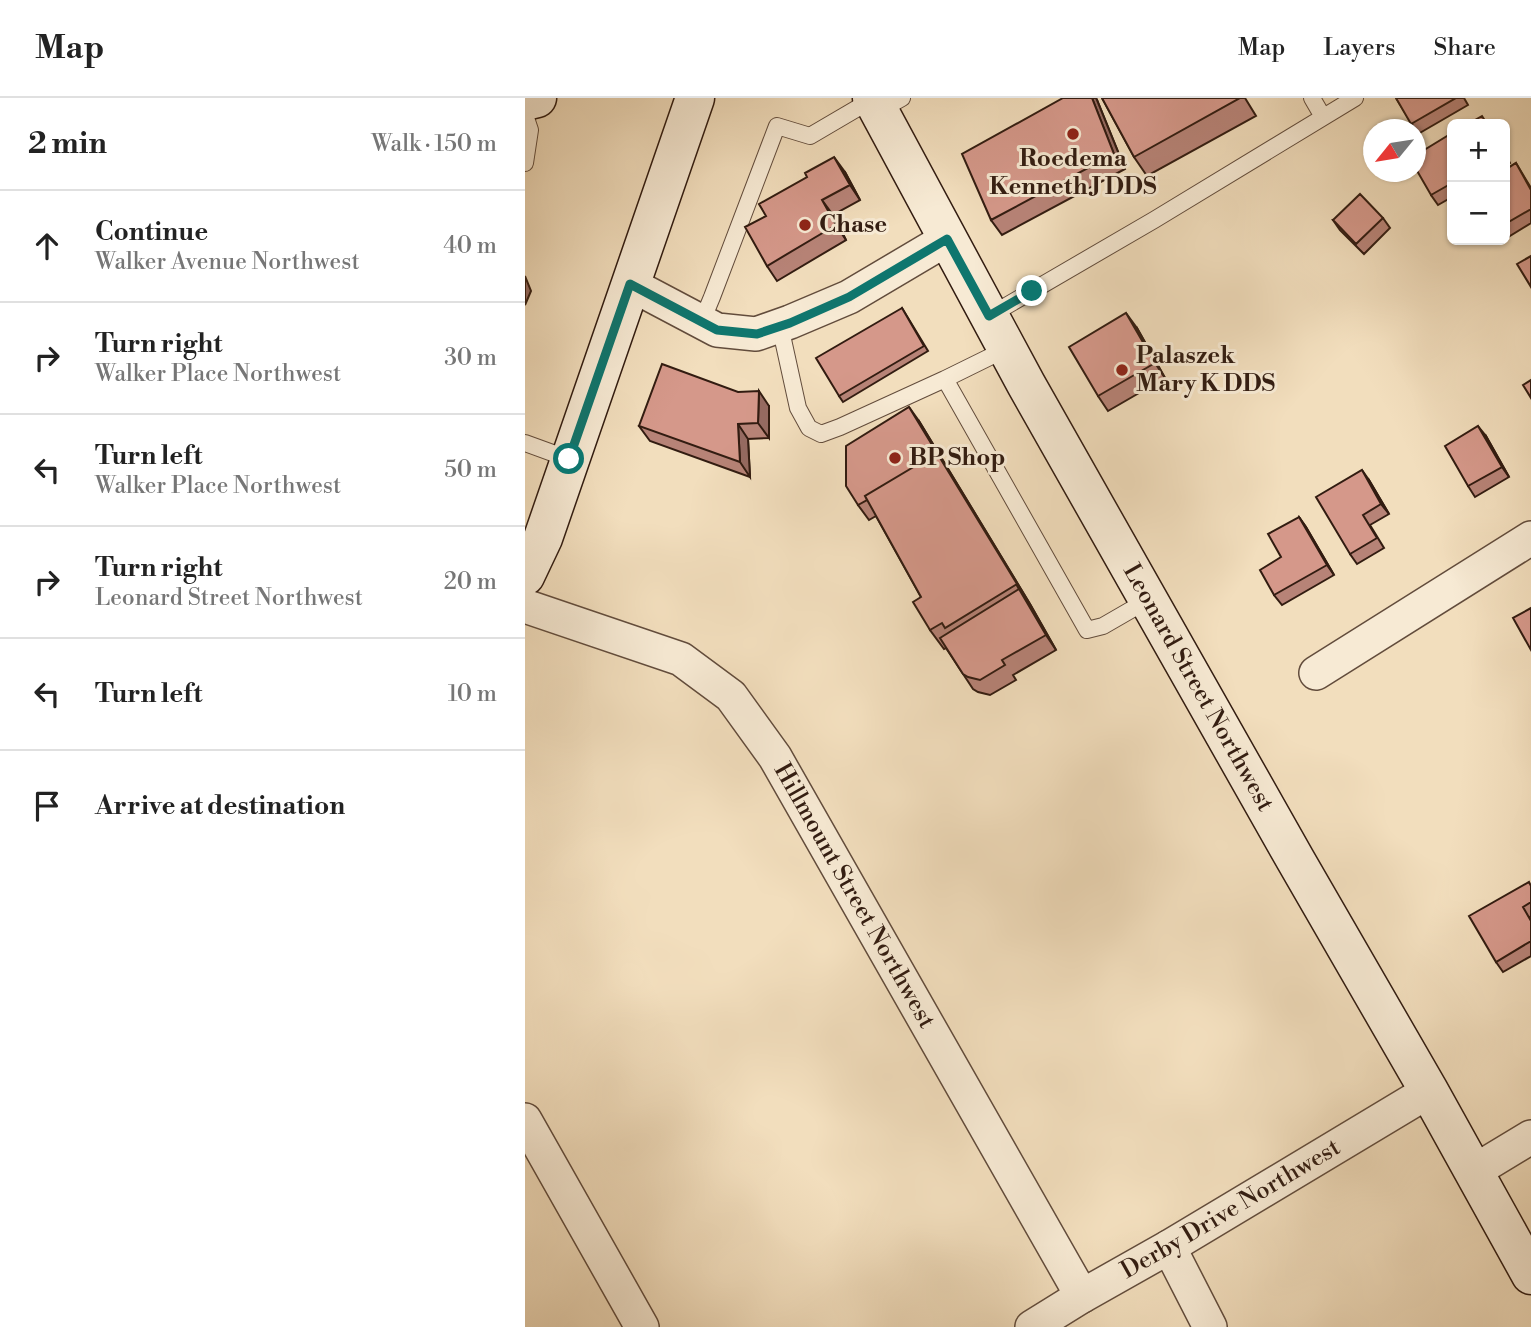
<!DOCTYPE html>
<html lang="en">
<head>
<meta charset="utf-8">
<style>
	:root { --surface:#fff; --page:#f6f6f6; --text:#222; --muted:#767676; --line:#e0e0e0 }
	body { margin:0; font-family:"Libre Bodoni",serif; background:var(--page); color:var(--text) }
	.controls { position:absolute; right:21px; top:21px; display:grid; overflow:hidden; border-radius:10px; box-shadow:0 2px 5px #0004 }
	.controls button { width:63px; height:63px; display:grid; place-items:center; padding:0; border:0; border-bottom:2px solid var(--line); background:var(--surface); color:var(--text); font:35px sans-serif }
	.compass { position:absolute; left:838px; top:21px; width:63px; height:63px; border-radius:50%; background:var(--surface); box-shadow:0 2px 5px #0004; rotate:240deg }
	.stop { position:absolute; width:21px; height:21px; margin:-16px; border:5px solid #0f766e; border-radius:50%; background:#fff }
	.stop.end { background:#0f766e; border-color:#fff; box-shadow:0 2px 7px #0008 }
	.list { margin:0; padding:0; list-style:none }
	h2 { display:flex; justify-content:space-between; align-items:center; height:91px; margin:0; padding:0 28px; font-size:30px }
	h2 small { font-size:23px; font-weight:400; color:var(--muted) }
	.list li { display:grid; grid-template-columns:46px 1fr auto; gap:21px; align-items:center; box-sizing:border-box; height:112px; padding:0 28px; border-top:2px solid var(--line) }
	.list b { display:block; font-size:26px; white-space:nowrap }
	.list p { margin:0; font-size:23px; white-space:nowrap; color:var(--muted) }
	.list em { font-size:23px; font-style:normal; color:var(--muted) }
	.icon { flex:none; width:38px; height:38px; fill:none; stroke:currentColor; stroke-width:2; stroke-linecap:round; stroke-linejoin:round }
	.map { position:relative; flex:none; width:1006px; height:1229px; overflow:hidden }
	header { display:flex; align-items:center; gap:42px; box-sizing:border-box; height:98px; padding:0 35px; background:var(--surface); border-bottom:2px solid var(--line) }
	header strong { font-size:33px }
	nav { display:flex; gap:38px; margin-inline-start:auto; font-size:24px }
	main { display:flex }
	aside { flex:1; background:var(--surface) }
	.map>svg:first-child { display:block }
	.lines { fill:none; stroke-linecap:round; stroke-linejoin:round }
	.lane-casing { stroke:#624c3c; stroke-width:18 }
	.street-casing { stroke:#624c3c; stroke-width:36 }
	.secondary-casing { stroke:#321c11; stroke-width:41 }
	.lane { stroke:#f7ead4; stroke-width:16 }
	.street { stroke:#f7ead4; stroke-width:33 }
	.secondary { stroke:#f7ead4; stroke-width:38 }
	.wall { fill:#b78377; stroke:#321c11; stroke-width:2 }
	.shaded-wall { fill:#956a61; stroke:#321c11; stroke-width:2 }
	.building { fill:#d5988a; stroke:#321c11; stroke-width:2 }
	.route { stroke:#0f766e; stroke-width:9 }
	.poi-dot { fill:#8f2418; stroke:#f7ead4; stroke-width:2.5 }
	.labels { text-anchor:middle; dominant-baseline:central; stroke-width:6; stroke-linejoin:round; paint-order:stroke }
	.poi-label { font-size:24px; font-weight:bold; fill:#321c11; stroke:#f7ead4; text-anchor:start }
	.street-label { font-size:24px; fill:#321c11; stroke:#f7ead4 }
</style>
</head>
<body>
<header>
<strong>Map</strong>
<nav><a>Map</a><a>Layers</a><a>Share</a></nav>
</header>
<main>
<aside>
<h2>2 min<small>Walk · 150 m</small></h2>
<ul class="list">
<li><svg class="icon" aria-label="ahead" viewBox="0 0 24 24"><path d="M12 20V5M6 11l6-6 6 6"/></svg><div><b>Continue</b><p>Walker Avenue Northwest</p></div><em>40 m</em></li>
<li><svg class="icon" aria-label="right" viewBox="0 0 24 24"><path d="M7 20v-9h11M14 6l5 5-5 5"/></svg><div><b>Turn right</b><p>Walker Place Northwest</p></div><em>30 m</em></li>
<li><svg class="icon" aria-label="left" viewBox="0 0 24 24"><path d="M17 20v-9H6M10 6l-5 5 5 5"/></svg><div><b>Turn left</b><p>Walker Place Northwest</p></div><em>50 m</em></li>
<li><svg class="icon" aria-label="right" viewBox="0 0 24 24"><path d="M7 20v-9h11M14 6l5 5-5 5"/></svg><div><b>Turn right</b><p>Leonard Street Northwest</p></div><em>20 m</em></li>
<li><svg class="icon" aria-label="left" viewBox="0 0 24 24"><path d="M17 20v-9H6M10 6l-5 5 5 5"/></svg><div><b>Turn left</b></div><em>10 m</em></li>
<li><svg class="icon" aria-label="arrive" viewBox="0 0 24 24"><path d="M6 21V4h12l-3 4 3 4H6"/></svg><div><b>Arrive at destination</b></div></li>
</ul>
</aside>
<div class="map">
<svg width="1006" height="1229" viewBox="0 0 1006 1229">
	<rect width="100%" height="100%" fill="#f2debd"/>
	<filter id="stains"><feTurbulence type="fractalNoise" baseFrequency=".00286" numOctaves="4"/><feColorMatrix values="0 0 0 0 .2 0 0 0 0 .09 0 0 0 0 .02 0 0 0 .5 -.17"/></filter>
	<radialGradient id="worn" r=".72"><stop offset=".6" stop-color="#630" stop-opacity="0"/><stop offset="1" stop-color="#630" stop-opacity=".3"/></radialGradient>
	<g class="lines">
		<defs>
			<path id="lane" d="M 787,0 L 798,19
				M 354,13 L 377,0
				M 0,17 L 5,32 L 0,65
				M 464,218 L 629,122 L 830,0
				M 177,223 L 187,199 L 252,28 L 285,38 L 348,1
				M 255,228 L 273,310 L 284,330 L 296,336 L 315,329 L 420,281
				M 481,251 L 420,281 L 562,532 L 578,528 L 623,502
				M 0,345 L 44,361"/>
			<g id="street">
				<path d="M 105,186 L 192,232 L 231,236 L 265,224 L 324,199 L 422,141"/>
				<path id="s1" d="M 0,508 L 156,561 L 206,598 L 250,659 L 557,1198"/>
				<path d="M 791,575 L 1006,440"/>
				<path d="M 0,1022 L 117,1229"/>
				<path d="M 948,1074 L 1006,1039"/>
				<path d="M 644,1149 L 685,1229"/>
				<path id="s2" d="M 507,1229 L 557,1198 L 644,1149 L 904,993"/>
			</g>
			<g id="secondary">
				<path id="s3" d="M 347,0 L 501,286 L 770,761 L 904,993 L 1006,1177"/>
				<path d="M 0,3 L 12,0"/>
				<path d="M 0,478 L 18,440 L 170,0"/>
			</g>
		</defs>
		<!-- lane casing -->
		<use href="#lane" class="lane-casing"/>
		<!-- street casing -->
		<use href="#street" class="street-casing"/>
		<!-- secondary casing -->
		<use href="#secondary" class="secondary-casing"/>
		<!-- lane -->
		<use href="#lane" class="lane"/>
		<!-- street -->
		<use href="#street" class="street"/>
		<!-- secondary -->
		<use href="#secondary" class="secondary"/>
	</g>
	<!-- wall -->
	<path class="wall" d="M 577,0 L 720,0 L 731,18 L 622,78 L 609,59 Z
		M 871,0 L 939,0 L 943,7 L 893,36 Z
		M 572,2 L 600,71 L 477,137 L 466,122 Z
		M 927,35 L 927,99 L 913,107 L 906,97 Z
		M 980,56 L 985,65 L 980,69 Z
		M 991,65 L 1006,90 L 1006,125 L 980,141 L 980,72 Z
		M 320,74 L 335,102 L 308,117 L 321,142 L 252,183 L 242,168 L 241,118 Z
		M 858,120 L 865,130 L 839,156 L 815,132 L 808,122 Z
		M 377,210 L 403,253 L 318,304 L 314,298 Z
		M 612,230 L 640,280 L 583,313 L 573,298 Z
		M 213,294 L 244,308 L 244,340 L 223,341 L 225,379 L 125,343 L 114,328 Z
		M 394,323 L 505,506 L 531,552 L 488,577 L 491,582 L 465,597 L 453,594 L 448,591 L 421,550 L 419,551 L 405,532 L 396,499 L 351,418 L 344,422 L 333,407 Z
		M 961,338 L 984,379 L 950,399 L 943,388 Z
		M 844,382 L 864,416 L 845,427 L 859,450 L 832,466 L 825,456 Z
		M 774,419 L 781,429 L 809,477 L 757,507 L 749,497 Z
		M 1006,787 L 1006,818 L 1005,819 L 1006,821 L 1006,858 L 978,874 L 971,864 Z"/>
	<!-- shaded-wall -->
	<path class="shaded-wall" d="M 567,0 L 571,0 L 572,2 L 600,71 L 589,56 Z
		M 309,59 L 320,74 L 335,102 L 325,87 Z
		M 297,102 L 308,117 L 321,142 L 311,127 Z
		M 0,178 L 6,193 L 0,207 Z
		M 601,215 L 612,230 L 640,280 L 630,265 Z
		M 234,293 L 244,308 L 244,340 L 233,325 Z
		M 384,309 L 394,323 L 505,506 L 531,552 L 521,537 L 494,491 Z
		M 213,326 L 223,341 L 225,379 L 215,364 Z
		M 953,328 L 961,338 L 984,379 L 977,369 Z
		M 837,372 L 844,382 L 864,416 L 856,406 Z
		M 774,419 L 781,429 L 809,477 L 802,467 Z"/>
	<!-- building -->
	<path class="building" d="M 538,0 L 567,0 L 589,56 L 466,122 L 437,56 Z
		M 577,0 L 715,0 L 609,59 Z
		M 871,0 L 931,0 L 886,26 Z
		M 957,18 L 962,26 L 943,26 Z
		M 927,35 L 927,85 L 906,97 L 891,71 L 891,57 Z
		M 309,59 L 325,87 L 297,102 L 311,127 L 242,168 L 220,129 L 241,118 L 234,106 L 282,79 L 280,75 Z
		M 991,65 L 1006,92 L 1006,111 L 980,126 L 980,72 Z
		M 835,96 L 858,120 L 831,146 L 808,122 Z
		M 1006,158 L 1006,189 L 992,166 Z
		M 377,210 L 399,248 L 314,298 L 291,260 Z
		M 601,215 L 630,265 L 573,298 L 544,249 Z
		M 137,266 L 213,294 L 234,293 L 233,325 L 213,326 L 215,364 L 114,328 Z
		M 1006,282 L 1006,300 L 998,287 Z
		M 384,309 L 415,360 L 412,355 L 340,398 L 342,402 L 333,407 L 321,388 L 321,348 Z
		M 953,328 L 977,369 L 943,388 L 920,348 Z
		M 412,355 L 492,486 L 420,530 L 417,525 L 405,532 L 388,504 L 396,499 L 340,398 Z
		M 837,372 L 856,406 L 838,417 L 852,440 L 825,456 L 791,399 Z
		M 774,419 L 802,467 L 749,497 L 735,472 L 756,459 L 743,436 Z
		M 494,491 L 521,537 L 477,562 L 480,567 L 455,582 L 443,579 L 438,576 L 415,540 Z
		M 1006,510 L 1006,552 L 988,520 Z
		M 1004,784 L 1006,788 L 1006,804 L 998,809 L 1006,823 L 1006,843 L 971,864 L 944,818 Z"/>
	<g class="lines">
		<!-- route -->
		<path class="route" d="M 44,361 L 105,186 L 192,232 L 232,236 L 265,225 L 324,199 L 422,141 L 464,218 L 507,193"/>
	</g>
	<!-- markers -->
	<g class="poi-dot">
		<circle cx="548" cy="36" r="7"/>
		<circle cx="280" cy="127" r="7"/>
		<circle cx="597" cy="272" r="7"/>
		<circle cx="370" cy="360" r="7"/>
	</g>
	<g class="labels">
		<!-- poi labels -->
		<g class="poi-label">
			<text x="548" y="61" text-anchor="middle">Roedema<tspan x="548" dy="28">Kenneth J DDS</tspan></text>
			<text x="294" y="127">Chase</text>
			<text x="611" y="258">Palaszek<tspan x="611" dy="28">Mary K DDS</tspan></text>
			<text x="384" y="360">BP Shop</text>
		</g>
		<!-- street labels -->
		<g class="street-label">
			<text stroke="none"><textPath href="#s3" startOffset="674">Leonard Street Northwest</textPath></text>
			<text stroke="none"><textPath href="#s1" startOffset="462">Hillmount Street Northwest</textPath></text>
			<text stroke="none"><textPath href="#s2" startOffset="231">Derby Drive Northwest</textPath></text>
		</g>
	</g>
	<rect width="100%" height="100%" filter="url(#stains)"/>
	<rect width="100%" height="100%" fill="url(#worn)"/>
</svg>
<div class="controls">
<button>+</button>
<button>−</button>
</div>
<svg class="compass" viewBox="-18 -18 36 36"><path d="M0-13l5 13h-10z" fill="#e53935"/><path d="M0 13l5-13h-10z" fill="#767676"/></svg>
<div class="stop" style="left:44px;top:361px"></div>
<div class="stop end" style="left:507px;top:193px"></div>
</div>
</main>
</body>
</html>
